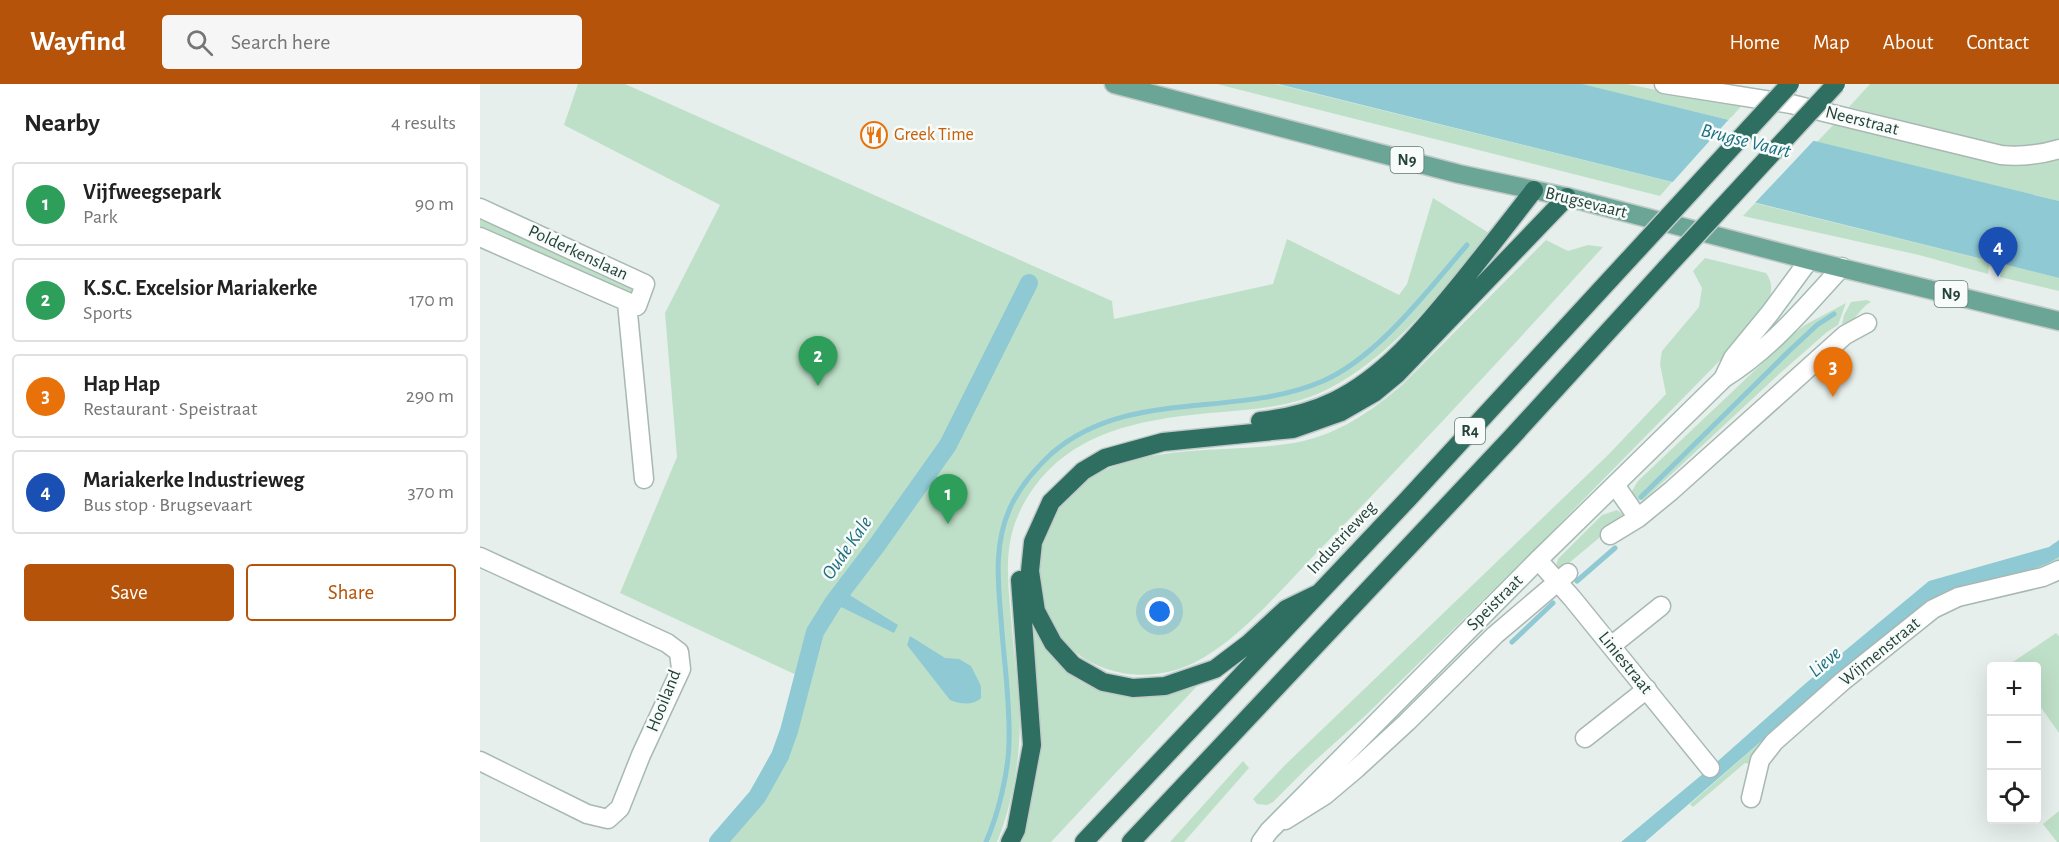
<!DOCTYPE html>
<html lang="en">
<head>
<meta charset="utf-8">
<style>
	:root { --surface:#fff; --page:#f6f6f6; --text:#222; --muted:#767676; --line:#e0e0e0; --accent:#b45309 }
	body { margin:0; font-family:"Alegreya Sans",sans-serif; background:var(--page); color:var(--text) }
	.controls { position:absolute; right:18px; bottom:18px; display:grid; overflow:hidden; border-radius:6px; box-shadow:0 6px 24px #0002 }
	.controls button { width:54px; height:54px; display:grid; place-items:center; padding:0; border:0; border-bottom:2px solid var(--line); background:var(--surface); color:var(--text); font:30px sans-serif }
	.you { position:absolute; left:680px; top:528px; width:21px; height:21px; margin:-15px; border:4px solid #fff; border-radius:50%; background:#1a73e8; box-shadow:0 0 0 9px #1a73e833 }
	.badge { display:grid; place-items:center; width:39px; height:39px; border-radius:50%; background:var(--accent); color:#fff; font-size:20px; font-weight:700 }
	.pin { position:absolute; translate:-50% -50px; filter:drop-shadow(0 2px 3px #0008) }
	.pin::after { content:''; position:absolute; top:32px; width:21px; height:18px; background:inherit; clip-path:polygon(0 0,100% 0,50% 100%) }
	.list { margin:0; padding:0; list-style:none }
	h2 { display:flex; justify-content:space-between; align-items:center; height:78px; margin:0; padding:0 24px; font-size:26px }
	h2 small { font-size:20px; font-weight:400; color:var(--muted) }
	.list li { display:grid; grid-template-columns:39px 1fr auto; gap:18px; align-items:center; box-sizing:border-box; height:84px; margin:0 12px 12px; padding:0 12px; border:2px solid var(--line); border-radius:6px }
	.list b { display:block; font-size:22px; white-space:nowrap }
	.list p { margin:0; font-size:20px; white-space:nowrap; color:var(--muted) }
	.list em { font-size:20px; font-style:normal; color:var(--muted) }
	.actions { display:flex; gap:12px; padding:18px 24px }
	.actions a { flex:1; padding:14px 0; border:2px solid var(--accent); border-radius:6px; text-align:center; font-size:21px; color:var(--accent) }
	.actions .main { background:var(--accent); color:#fff }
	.icon { flex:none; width:33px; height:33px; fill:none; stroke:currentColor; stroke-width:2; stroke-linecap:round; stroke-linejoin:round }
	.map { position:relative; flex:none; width:1579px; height:758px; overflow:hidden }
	header { display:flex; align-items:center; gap:36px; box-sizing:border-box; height:84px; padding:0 30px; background:var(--accent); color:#fff }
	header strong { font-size:28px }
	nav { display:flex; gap:33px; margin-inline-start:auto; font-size:21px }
	.search { width:420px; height:54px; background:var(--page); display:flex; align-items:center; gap:15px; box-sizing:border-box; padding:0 21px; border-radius:6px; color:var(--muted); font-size:22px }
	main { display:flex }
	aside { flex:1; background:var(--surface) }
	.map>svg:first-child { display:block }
	.green { fill:#bfe0c8 }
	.water { fill:#8ec9d4 }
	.pier { fill:#e6efeb }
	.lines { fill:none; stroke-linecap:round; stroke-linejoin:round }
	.stream { stroke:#8ec9d4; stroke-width:5 }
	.canal { stroke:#8ec9d4; stroke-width:18 }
	.street-casing { stroke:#a8b8b2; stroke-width:21 }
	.secondary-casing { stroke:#a4bbb3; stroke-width:21 }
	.primary-casing { stroke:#c2cac8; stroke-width:21 }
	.highway-casing { stroke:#c2cac8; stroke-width:21 }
	.street { stroke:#fff; stroke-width:18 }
	.secondary { stroke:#fff; stroke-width:18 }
	.primary { stroke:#6aa596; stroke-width:18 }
	.highway { stroke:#2f6f62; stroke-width:18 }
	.highway-bridge-casing { stroke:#c2cac8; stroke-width:21; stroke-linecap:butt }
	.highway-bridge { stroke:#2f6f62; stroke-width:18 }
	.labels { text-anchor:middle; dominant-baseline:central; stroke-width:5; stroke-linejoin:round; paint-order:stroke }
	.shield { fill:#f7fbf9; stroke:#637a73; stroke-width:1.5 }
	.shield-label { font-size:16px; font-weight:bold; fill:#24423a }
	.street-label { font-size:18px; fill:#24423a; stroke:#f7fbf9 }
	.food-label { font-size:18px; fill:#c56008; stroke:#f7fbf9; text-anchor:start }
	.water-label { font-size:20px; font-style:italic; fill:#1c6f80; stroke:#f7fbf9 }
</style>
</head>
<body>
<header>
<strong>Wayfind</strong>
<div class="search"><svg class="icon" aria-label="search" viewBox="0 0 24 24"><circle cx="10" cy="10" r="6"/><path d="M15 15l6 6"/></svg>Search here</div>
<nav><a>Home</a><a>Map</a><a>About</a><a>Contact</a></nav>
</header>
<main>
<aside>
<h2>Nearby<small>4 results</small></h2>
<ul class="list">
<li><span class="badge" style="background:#2e9e5b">1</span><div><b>Vijfweegsepark</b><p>Park</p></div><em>90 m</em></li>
<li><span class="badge" style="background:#2e9e5b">2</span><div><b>K.S.C. Excelsior Mariakerke</b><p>Sports</p></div><em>170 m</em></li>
<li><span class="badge" style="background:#e8710a">3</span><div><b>Hap Hap</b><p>Restaurant · Speistraat</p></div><em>290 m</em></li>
<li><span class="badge" style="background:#1a4fb4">4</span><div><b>Mariakerke Industrieweg</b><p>Bus stop · Brugsevaart</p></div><em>370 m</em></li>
</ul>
<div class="actions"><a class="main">Save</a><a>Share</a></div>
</aside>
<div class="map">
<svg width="1579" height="758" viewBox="0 0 1579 758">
	<rect width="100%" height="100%" fill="#e6efeb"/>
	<!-- green -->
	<path class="green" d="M 98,0 L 145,0 L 632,217 L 634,235 L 793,200 L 807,155 L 919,211 L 927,200 L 953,114 L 1009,149 C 968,202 911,273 850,304 C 813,324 771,325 730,329 C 654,336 579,350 541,425 C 521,464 529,505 532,546 C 535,583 542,623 539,660 C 537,692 529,729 517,758 L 238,758 L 277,713 L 300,672 L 323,594 L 140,509 L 197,373 L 185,229 L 240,121 L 84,41 Z
		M 737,0 L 796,0 L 1192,98 L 1180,112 Z
		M 1100,0 L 1147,0 L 1181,7 L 1265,18 L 1249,36 Z
		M 1390,0 L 1579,0 L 1579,56 L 1544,64 L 1521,62 L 1369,23 Z
		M 1356,38 L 1518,78 C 1541,82 1557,80 1579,73 L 1579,117 L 1337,58 Z
		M 1275,119 L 1579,194 L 1579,207 L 1520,193 L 1521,184 L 1509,182 L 1508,190 L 1439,171 L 1263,132 Z
		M 0,130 L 153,200 L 154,207 L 150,209 L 144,207 L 0,142 Z
		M 1066,156 L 1088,167 L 1108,161 L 1123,163 C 1033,262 942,360 849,456 C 811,494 767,549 721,575 C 655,613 567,580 560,500 C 559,491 556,478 557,469 C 559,461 565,453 568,446 C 572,437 575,425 582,418 C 641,352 741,373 819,358 C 858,350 892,327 922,301 Z
		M 1225,174 L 1286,189 C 1302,211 1277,233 1265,251 L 1050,470 L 886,631 L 829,682 L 793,718 L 787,721 L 777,720 L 773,715 L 804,682 L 1128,371 L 1186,310 L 1180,280 L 1182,267 L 1219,223 L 1222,204 L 1213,187 Z
		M 1387,216 L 1391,218 C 1379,224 1377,238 1362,240 L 1364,231 L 1371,218 Z
		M 1366,219 L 1358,241 L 1347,248 L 1297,292 L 1168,412 L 1163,416 L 1157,417 L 1152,411 L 1152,407 L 1158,397 L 1312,251 L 1325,241 Z
		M 1137,426 L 1143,430 L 1143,434 L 1083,484 L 1079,486 L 1075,485 L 1078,475 L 1122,431 Z
		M 1579,473 L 1579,479 L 1474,509 L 1272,680 L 1265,679 L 1213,723 L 1210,720 L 1300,641 L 1455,513 C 1493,496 1547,494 1579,473 Z
		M 549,534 C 560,552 571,573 586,587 C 623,619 674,617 717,602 L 571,758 L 534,758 L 546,725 Z
		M 1576,549 L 1579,552 L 1579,649 L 1557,618 L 1556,582 L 1531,582 L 1530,580 Z
		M 763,677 L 769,684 L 704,758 L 690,758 Z
		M 1579,727 L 1579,758 L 1577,758 L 1563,740 Z"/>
	<!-- water -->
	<path class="water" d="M 798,0 L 1102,0 L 1579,117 L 1579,194 Z
		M 1579,456 L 1579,473 C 1547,494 1492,496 1455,513 L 1300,641 L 1165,758 L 1141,758 L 1230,684 L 1326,599 L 1449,497 L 1569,463 Z
		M 363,507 L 418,541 L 414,549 L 353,519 Z
		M 430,552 L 465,574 L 479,575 L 491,582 L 501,602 L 501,614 C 493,622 480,620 470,616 L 427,561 Z"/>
	<!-- pier -->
	<path class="pier" d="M 1251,33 L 1336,54 L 1273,121 L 1190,101 Z"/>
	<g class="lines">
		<!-- stream -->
		<path class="stream" d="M 1161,413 L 1308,268 L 1337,241 L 1354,230
			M 1097,497 L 1135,464
			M 1032,558 L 1073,519
			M 506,758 C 518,731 529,687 529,657 C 530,621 525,584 522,548 C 519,505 512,464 530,424 C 540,402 554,386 571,370 C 647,303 756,335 843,297 C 898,273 948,206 987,161"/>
		<!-- canal -->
		<path class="canal" d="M 238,758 L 277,713 L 300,672 L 309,647 L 335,548 L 353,519 L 397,461 L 468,361 L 549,199"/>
		<defs>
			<path id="street" d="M 1184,0 L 1311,20 L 1521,71 C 1542,73 1559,71 1579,65
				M 0,124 L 165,200 L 157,222 L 0,153
				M 147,219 L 164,395
				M 1135,401 L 1158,434
				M 1130,451 L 1158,434 L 1191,407 L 1365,251 L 1387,239
				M 0,473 L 187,559 L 199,568 L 201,585 L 161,671 L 140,724 L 128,735 L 107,730 L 0,677
				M 1058,476 L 1092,514 L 1230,684
				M 1131,562 L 1181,522
				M 1105,654 L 1167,605
				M 1271,714 L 1280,676 L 1294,658 L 1363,597 L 1453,525 L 1478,513 L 1563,493 L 1579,486
				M 805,736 L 845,711 L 877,684 L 927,638 L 1015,551 L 1088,489"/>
			<path id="secondary" d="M 1244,293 L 1253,274 L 1290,229 L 1329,176
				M 781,758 L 789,747 L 1058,476 L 1244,294 C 1290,266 1326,222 1362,183"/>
			<path id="primary" d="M 634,0 L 979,90 L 1087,113 L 1329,176 L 1579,237"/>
			<path id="highway" d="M 780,337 C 805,334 831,328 854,317 C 906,292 945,243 981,199 C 1006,168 1030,137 1054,106
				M 839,509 L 806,525 L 768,560 L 735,585 L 685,602 L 653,604 L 623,598 L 593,581 L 573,559 L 556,527 L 550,487 L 553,458 L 571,418 L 603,387 L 625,374 L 683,358 L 813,345 L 861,328 L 894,309 L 917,290 L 1087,113
				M 530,758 L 536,746 L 552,661 L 540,496
				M 604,758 L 927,416 L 1149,175
				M 651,758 L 1031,354 L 1187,183"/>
		</defs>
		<!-- street casing -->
		<use href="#street" class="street-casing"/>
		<!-- secondary casing -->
		<use href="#secondary" class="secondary-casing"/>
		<!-- primary casing -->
		<use href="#primary" class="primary-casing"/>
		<!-- highway casing -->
		<use href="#highway" class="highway-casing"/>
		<!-- street -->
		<use href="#street" class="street"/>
		<!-- secondary -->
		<use href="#secondary" class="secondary"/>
		<!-- primary -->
		<use href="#primary" class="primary"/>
		<!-- highway -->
		<use href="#highway" class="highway"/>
		<defs>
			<path id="highway-bridge" d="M 1149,175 L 1310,0
				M 1187,183 L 1356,0"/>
		</defs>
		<!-- highway-bridge casing -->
		<use href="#highway-bridge" class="highway-bridge-casing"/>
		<!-- highway-bridge -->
		<use href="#highway-bridge" class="highway-bridge"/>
	</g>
	<!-- icons -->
	<defs>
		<symbol id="restaurant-ring" viewBox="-11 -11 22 22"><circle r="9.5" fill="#f7fbf9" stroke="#e8710a" stroke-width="1.5"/><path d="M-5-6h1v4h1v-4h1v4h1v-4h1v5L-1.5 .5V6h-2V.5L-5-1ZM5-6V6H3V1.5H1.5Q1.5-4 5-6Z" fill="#e8710a"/></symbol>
	</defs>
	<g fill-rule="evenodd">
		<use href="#restaurant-ring" x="379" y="36" width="30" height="30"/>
	</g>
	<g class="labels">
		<!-- shield labels -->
		<g class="shield">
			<rect x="910.5" y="63" width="33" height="26" rx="4.5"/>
			<rect x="1454.5" y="197" width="33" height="26" rx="4.5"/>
			<rect x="975" y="334" width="30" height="26" rx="4.5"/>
		</g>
		<g class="shield-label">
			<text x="927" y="76">N9</text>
			<text x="1471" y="210">N9</text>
			<text x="990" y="347">R4</text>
		</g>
		<!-- street labels -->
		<g class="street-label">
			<text transform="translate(1382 37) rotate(14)">Neerstraat</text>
			<text transform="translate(1106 119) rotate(14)">Brugsevaart</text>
			<text transform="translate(98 169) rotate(25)">Polderkenslaan</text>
			<text transform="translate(862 454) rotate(-47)">Industrieweg</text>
			<text transform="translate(1015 519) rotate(-45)">Speistraat</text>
			<text transform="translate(1400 568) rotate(-39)">Wijmenstraat</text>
			<text transform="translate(1145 579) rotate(51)">Liniestraat</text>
			<text transform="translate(184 617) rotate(-68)">Hooiland</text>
		</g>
		<!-- food labels -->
		<g class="food-label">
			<text x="414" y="51">Greek Time</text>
		</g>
		<!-- water labels -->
		<g class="water-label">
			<text transform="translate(1266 57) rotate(14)">Brugse Vaart</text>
			<text transform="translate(367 464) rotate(-55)">Oude Kale</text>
			<text transform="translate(1345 578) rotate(-40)">Lieve</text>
		</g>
	</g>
</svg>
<div class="controls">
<button>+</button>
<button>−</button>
<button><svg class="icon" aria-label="locate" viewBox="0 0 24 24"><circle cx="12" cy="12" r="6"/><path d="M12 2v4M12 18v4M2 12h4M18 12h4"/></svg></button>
</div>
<div class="you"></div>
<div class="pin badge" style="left:468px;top:440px;background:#2e9e5b">1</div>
<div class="pin badge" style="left:338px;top:302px;background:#2e9e5b">2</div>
<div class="pin badge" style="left:1353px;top:313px;background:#e8710a">3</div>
<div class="pin badge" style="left:1518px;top:193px;background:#1a4fb4">4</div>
</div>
</main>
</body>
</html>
